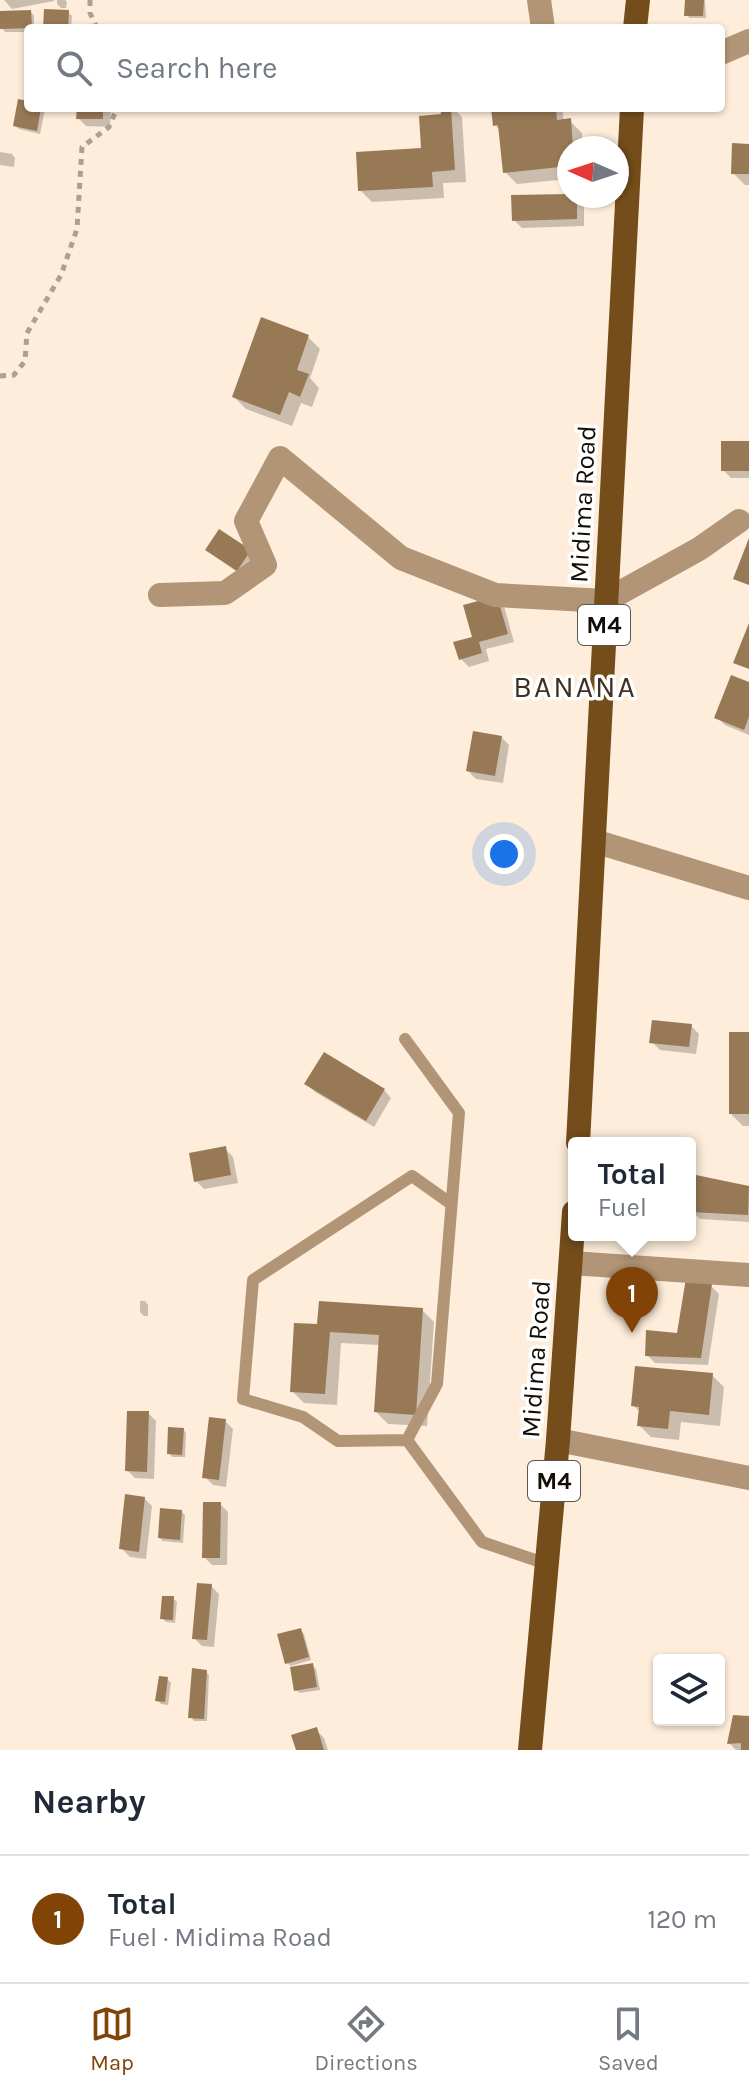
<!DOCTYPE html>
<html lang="en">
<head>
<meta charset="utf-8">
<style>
	:root { --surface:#fff; --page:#f2f2f3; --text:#1f2937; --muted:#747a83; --line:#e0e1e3; --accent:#824306 }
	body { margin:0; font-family:Karla,sans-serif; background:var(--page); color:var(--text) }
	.controls { position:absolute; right:24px; bottom:24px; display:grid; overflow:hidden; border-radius:8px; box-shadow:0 2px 6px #0004 }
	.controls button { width:72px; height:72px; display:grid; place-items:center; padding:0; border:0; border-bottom:2px solid var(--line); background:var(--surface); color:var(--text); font:40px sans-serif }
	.compass { position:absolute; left:557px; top:136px; width:72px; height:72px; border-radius:50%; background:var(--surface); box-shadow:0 2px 6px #0004; rotate:273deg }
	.you { position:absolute; left:504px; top:854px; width:28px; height:28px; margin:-20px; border:6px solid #fff; border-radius:50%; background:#1a73e8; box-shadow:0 0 0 12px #1a73e833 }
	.badge { display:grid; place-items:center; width:52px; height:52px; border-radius:50%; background:var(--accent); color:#fff; font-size:26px; font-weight:700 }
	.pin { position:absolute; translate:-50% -66px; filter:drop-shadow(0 2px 4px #0008) }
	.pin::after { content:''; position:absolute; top:42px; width:28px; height:24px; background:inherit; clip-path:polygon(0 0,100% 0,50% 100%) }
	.popup { position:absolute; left:568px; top:1137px; width:128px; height:104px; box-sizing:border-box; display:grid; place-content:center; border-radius:8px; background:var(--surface); filter:drop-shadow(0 2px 6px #0005); font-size:26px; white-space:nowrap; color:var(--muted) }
	.popup b { font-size:30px; color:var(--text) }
	.popup::after { content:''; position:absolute; left:50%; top:100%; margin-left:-16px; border:16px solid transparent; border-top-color:var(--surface) }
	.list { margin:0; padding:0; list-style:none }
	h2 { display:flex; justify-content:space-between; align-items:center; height:104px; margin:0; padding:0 32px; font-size:34px }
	h2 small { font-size:26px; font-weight:400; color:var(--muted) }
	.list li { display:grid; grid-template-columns:52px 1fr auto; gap:24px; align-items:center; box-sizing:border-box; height:128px; padding:0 32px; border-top:2px solid var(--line) }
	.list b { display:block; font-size:30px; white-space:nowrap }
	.list p { margin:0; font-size:26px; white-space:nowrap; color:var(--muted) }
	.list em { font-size:26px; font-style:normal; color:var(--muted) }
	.icon { flex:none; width:44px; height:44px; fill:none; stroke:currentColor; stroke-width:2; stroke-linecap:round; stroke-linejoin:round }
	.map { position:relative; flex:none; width:749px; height:1750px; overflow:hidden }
	.search { position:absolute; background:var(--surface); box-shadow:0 2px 6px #0004; left:24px; right:24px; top:24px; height:88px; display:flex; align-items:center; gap:20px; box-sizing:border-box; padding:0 28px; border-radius:8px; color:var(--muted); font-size:30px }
	.sheet { height:232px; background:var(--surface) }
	nav { display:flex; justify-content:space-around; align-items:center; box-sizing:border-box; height:112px; border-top:2px solid var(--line); background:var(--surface); font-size:22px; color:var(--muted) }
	nav a { display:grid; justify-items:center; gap:4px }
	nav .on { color:var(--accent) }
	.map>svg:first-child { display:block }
	.shadow { fill:#0003 }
	.building { fill:#987956 }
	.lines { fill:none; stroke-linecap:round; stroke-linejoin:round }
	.path { stroke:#ada091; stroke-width:5; stroke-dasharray:6 6; stroke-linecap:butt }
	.lane { stroke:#b29576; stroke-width:12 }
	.street { stroke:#b29576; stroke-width:24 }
	.primary { stroke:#744d1a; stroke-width:24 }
	.labels { text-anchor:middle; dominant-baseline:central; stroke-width:7; stroke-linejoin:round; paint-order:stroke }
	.shield { fill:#fff; stroke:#5a5651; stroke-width:2 }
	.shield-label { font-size:24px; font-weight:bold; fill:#130d07 }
	.street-label { font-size:26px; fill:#130d07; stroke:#fff }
	.quarter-label { font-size:30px; letter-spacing:2px; fill:#3e3022; stroke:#fff }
</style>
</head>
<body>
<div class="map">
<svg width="749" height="1750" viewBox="0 0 749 1750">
	<rect width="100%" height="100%" fill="#feedda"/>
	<!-- shadow -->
	<path class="shadow" d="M 4,0 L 54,0 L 54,1 L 12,9 Z
		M 57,0 L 65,0 L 67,2 L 66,8 L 61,8 L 57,4 Z
		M 687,0 L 705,0 L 706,18 L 690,18 L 686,15 Z
		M 31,12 L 34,16 L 34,28 L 28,28 L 28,32 L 5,32 L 2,28 Z
		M 68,12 L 72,16 L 71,28 L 45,28 Z
		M 27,58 L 28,58 L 28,91 L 25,88 Z
		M 28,103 L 28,108 L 45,109 L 40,134 L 19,129 L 15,126 Z
		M 79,108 L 111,108 L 110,127 L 86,126 L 78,118 Z
		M 442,108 L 453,108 L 462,117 L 466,182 L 443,183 L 444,198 L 372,202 L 360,190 L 423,150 L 443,116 Z
		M 493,108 L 562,108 L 564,121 L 570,121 L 582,133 L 583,148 L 569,148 L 569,179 L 517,184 L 505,172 L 500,131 L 495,125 Z
		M 749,146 L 749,185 L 745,185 L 733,173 Z
		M 0,152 L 12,154 L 15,158 L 14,167 L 0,165 Z
		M 576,196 L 584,204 L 584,226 L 522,228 L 514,220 Z
		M 308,337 L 320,349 L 310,378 L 319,388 L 312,407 L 301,403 L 292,426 L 246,409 L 234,397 Z
		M 749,443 L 749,478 L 731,478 L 723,470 Z
		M 220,532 L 258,560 L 246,578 L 216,557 L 208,550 Z
		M 504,606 L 514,642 L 486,649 L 489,661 L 469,667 L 461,659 L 474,638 L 466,607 Z
		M 749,684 L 749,735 L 725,725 L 717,717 Z
		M 501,737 L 509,745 L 503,783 L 476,779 L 468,771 Z
		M 691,1026 L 699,1034 L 696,1054 L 660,1050 L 652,1042 Z
		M 749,1034 L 749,1126 L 743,1126 L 731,1114 Z
		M 307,1084 L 384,1090 L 391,1098 L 374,1127 L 315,1092 Z
		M 225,1149 L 233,1157 L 238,1183 L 204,1189 L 196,1181 Z
		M 693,1176 L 749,1188 L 749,1222 L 700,1219 L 692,1211 Z
		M 711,1286 L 719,1294 L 708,1365 L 655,1363 L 647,1355 L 679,1335 Z
		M 140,1301 L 145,1301 L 148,1305 L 148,1316 L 144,1316 L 140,1312 Z
		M 422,1310 L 434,1322 L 427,1426 L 388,1424 L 376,1412 L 380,1345 L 341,1343 L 337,1405 L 304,1403 L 292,1391 L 319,1327 Z
		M 712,1375 L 724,1387 L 720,1426 L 681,1422 L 679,1440 L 651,1437 L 639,1425 L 641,1413 L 633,1405 Z
		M 148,1413 L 156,1421 L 154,1479 L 135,1478 L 127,1470 Z
		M 225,1421 L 233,1429 L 226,1487 L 213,1485 L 205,1477 Z
		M 183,1429 L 186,1433 L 185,1457 L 172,1457 L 169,1453 Z
		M 144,1498 L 152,1506 L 146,1559 L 130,1557 L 122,1549 Z
		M 220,1504 L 228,1512 L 227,1565 L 212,1565 L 204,1557 Z
		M 182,1512 L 185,1515 L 183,1543 L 163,1541 L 160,1538 Z
		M 211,1586 L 219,1594 L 214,1647 L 202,1646 L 194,1638 Z
		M 173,1598 L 177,1602 L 175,1623 L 166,1622 L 162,1618 Z
		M 300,1630 L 304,1634 L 311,1660 L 291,1666 L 287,1663 Z
		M 312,1666 L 316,1669 L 320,1690 L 300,1693 L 296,1690 Z
		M 206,1672 L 209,1675 L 207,1721 L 194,1721 L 191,1717 Z
		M 167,1679 L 171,1683 L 168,1705 L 161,1704 L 157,1700 Z
		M 749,1718 L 749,1750 L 736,1750 L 729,1743 Z
		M 316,1730 L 324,1738 L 328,1750 L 298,1750 Z"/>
	<!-- building -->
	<path class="building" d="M 685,0 L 704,0 L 703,16 L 684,16 Z
		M 44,9 L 69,10 L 68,28 L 43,28 Z
		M 31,10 L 32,28 L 0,29 L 0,11 Z
		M 18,99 L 28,101 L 28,108 L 41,108 L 37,131 L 13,126 Z
		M 77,108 L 103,108 L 103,119 L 76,119 Z
		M 440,108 L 451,108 L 455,170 L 432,172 L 433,187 L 358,191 L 356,152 L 421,148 L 419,116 L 441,114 Z
		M 491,108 L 556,108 L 557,120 L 571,118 L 573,148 L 569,148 L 569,166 L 503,173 L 498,125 L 493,126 Z
		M 732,143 L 749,144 L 749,174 L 731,174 Z
		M 569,194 L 569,196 L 577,196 L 577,219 L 512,221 L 511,195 Z
		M 261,317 L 309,335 L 297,370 L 309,374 L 300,397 L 289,392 L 280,415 L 232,397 Z
		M 721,441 L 749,441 L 749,471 L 721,471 Z
		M 219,529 L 251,550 L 237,571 L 205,550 Z
		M 749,538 L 749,585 L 733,579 Z
		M 497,596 L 508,634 L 479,642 L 482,653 L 459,660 L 453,642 L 472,637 L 463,605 Z
		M 749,623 L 749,669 L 733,663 Z
		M 731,675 L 749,682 L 749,717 L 744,730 L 714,718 Z
		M 473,731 L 502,736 L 495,776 L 466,771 Z
		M 652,1020 L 692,1024 L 689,1047 L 649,1043 Z
		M 729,1032 L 749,1032 L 749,1114 L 729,1114 Z
		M 324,1052 L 385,1089 L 366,1121 L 304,1084 Z
		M 226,1146 L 231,1175 L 194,1182 L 189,1153 Z
		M 691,1174 L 749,1186 L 748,1215 L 690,1212 Z
		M 686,1278 L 712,1284 L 701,1358 L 645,1356 L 646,1330 L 677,1333 Z
		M 319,1301 L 423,1308 L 416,1415 L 374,1412 L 379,1335 L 330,1332 L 325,1394 L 290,1392 L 294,1323 L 317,1324 Z
		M 635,1366 L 713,1373 L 709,1415 L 670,1411 L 668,1429 L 637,1426 L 639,1407 L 631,1406 Z
		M 127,1411 L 149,1411 L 147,1472 L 125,1471 Z
		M 209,1417 L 226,1419 L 219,1480 L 202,1478 Z
		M 168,1427 L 184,1428 L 182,1455 L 167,1454 Z
		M 125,1494 L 145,1497 L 139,1552 L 119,1549 Z
		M 203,1502 L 221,1502 L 220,1558 L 202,1558 Z
		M 160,1508 L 182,1510 L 180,1540 L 158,1538 Z
		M 197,1583 L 212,1584 L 207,1640 L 192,1639 Z
		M 162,1596 L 174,1596 L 173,1620 L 160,1619 Z
		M 301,1628 L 309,1657 L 285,1664 L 277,1634 Z
		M 313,1663 L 317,1687 L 294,1691 L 290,1667 Z
		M 192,1668 L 207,1670 L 204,1719 L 188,1718 Z
		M 159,1676 L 168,1677 L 165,1702 L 155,1701 Z
		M 733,1715 L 749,1716 L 749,1750 L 741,1750 L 741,1743 L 727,1744 Z
		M 317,1727 L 324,1750 L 296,1750 L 291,1735 Z"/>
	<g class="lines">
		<!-- path -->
		<path class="path" d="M 90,0 L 90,13 L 97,28
			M 0,376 L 14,375 L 25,361 L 27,333 L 61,275 L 77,229 L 82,147 L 109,127 L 117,108"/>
		<!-- lane -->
		<path class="lane" d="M 405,1039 L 459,1113 L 437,1384 L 407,1440 L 482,1542 L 547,1564
			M 407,1440 L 338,1441 L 303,1417 L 243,1399 L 253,1280 L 412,1176 L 450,1203"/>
		<!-- street -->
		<path class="street" d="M 539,0 L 543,28
			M 721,53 L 749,41
			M 160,595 L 225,593 L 265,565 L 246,521 L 280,458 L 401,558 L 495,595 L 605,601 L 699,549 L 739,521
			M 594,841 L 749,888
			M 571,1263 L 749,1275
			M 558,1440 L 749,1478"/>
		<!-- primary -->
		<path class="primary" d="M 635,28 L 638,0
			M 578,1143 L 632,108
			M 530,1750 L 558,1440 L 574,1212"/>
	</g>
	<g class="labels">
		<!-- shield labels -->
		<g class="shield">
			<rect x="578" y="605" width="52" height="40" rx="6"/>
			<rect x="528" y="1461" width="52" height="40" rx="6"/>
		</g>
		<g class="shield-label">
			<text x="604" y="625">M4</text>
			<text x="554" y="1481">M4</text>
		</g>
		<!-- street labels -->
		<g class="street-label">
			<text transform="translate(583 504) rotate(-87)">Midima Road</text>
			<text transform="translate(536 1359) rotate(-86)">Midima Road</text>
		</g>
		<!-- quarter labels -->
		<g class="quarter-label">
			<text x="575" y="687">BANANA</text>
		</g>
	</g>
</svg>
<div class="controls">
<button><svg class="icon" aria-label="layers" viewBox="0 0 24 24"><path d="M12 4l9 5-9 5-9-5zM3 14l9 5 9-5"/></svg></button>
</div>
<svg class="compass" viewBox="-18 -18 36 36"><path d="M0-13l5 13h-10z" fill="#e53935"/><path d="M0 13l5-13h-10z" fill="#747a83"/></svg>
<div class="you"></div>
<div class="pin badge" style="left:632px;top:1333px">1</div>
<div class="popup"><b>Total</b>Fuel</div>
<div class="search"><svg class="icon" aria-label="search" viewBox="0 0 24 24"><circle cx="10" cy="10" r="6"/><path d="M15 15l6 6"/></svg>Search here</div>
</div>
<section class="sheet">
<h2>Nearby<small></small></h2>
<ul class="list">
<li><span class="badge">1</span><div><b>Total</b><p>Fuel · Midima Road</p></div><em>120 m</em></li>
</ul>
</section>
<nav>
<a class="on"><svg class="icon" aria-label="map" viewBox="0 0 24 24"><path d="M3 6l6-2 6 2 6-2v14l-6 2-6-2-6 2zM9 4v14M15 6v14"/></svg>Map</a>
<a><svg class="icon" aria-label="directions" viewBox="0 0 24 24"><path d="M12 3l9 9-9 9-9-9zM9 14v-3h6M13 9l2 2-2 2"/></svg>Directions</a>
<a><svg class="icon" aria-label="saved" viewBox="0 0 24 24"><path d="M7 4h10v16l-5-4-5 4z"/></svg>Saved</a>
</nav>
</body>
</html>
